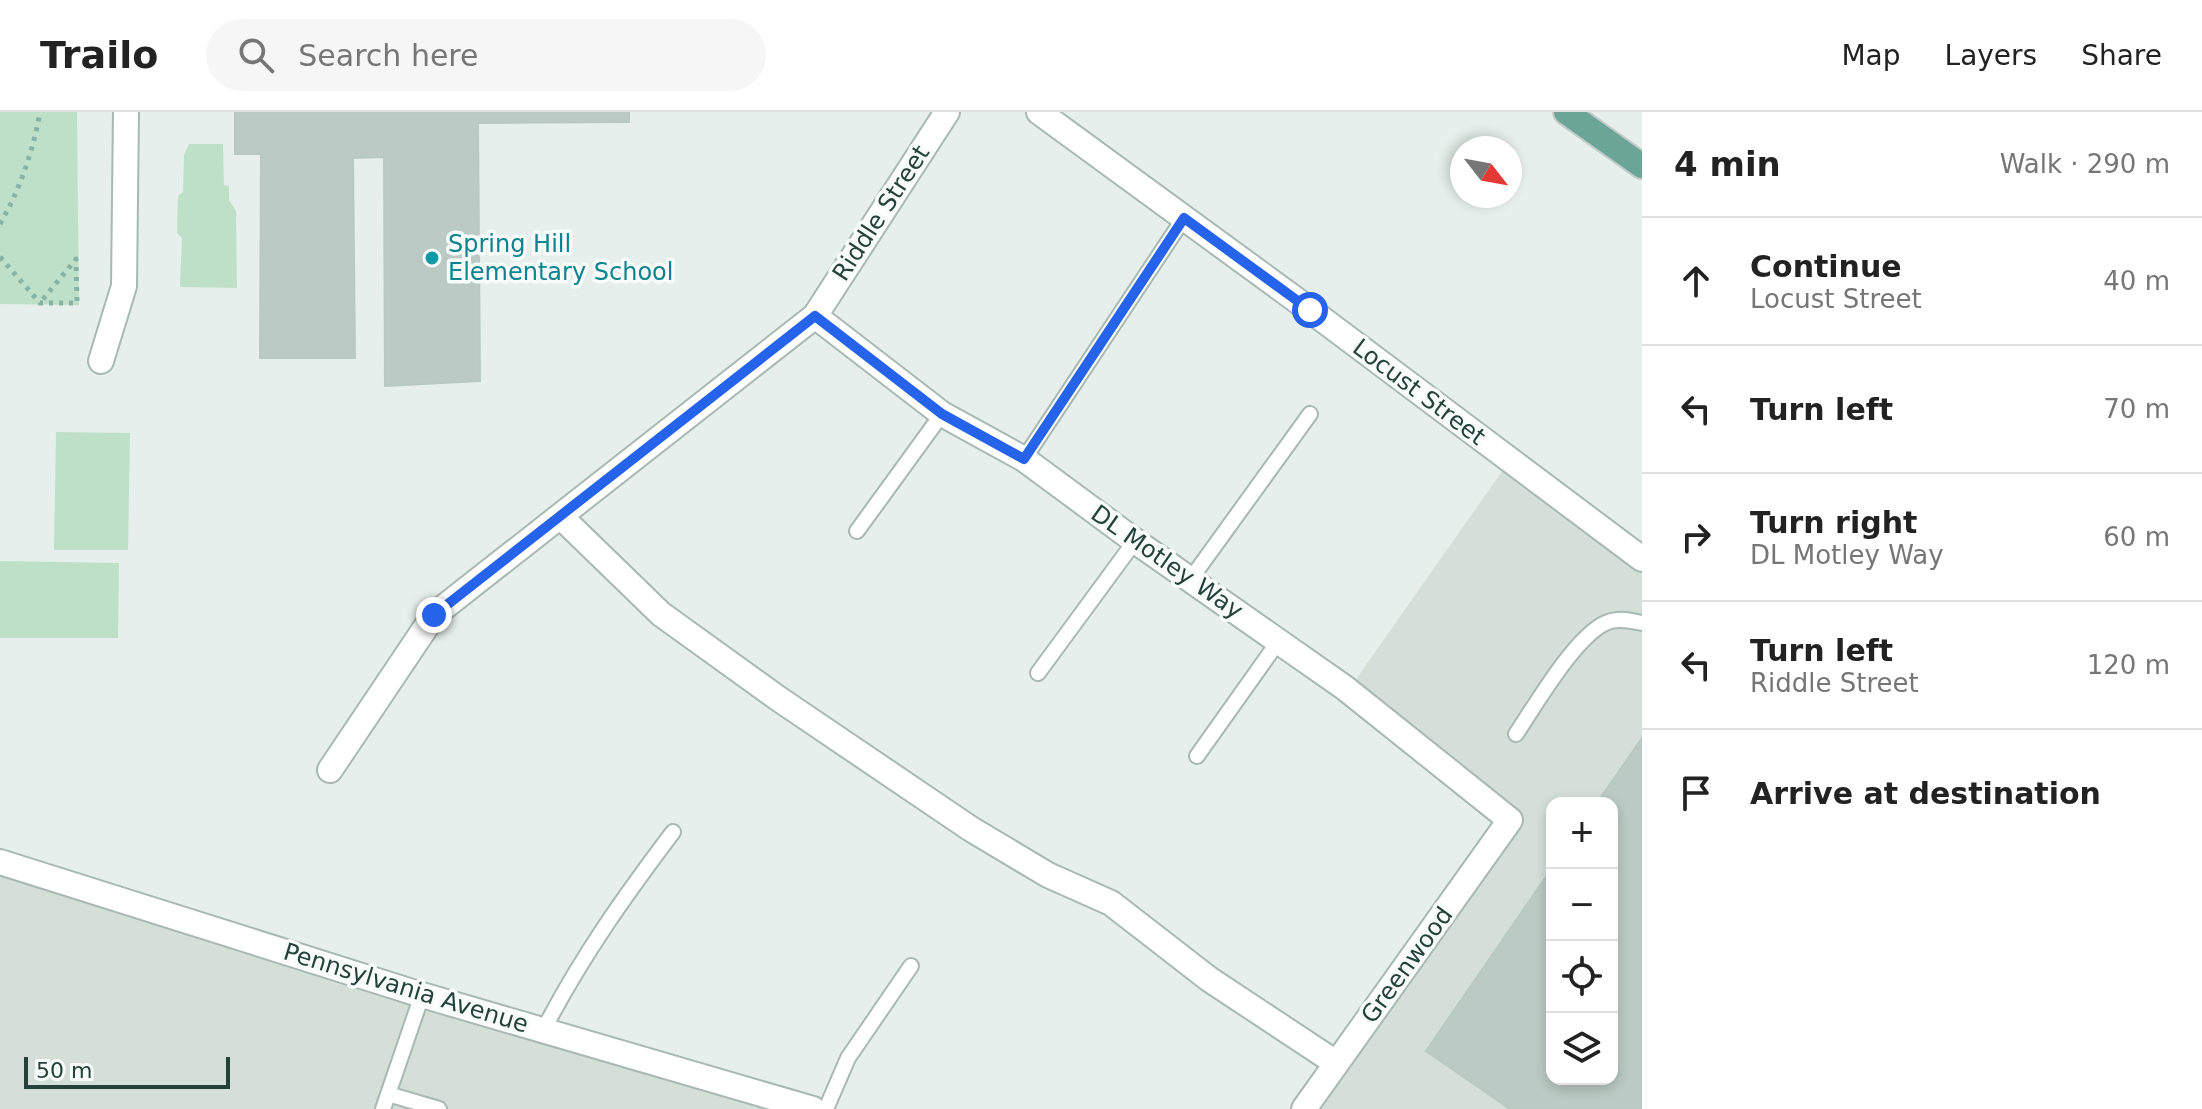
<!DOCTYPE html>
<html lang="en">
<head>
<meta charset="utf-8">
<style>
	:root { --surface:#fff; --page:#f6f6f6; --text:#222; --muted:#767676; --line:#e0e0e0 }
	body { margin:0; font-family:"DejaVu Sans",sans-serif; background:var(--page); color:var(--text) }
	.controls { position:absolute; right:24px; bottom:24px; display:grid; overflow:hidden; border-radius:16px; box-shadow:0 4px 12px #0003 }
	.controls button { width:72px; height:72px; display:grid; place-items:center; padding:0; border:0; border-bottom:2px solid var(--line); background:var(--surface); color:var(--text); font:40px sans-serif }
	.compass { position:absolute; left:1450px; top:24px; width:72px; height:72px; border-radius:50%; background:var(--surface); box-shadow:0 4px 12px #0003; rotate:121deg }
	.scale { position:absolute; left:24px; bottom:20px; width:206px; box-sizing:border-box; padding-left:8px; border:4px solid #24423a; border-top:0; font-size:22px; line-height:28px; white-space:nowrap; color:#24423a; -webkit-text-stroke:6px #f7fbf9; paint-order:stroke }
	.stop { position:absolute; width:24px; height:24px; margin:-18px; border:6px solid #2563eb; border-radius:50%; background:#fff }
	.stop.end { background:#2563eb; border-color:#fff; box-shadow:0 2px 8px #0008 }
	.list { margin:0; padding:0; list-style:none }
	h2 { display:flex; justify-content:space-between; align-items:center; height:104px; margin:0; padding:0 32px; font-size:34px }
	h2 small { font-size:26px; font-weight:400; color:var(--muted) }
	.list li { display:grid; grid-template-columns:52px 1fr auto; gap:24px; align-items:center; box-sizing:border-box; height:128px; padding:0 32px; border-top:2px solid var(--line) }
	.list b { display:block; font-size:30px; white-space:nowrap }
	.list p { margin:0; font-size:26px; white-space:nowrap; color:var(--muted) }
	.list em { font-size:26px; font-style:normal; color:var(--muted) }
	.icon { flex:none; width:44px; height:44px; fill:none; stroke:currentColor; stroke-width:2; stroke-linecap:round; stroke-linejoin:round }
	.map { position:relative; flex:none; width:1642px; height:997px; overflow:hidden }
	header { display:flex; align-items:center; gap:48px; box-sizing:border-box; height:112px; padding:0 40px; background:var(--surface); border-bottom:2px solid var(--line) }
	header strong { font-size:38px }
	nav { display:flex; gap:44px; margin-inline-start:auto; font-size:28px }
	.search { width:560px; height:72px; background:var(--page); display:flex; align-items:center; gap:20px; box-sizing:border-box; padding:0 28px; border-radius:44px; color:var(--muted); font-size:30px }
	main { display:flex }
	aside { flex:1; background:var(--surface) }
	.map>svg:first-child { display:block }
	.built { fill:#d4dfda; fill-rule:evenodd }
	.green { fill:#bfe0c8 }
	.building { fill:#bbcac4; stroke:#b8c9c2; stroke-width:2 }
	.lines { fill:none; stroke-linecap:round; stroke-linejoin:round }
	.service-casing { stroke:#a8b8b2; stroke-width:18 }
	.minor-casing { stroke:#a8b8b2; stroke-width:28 }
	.primary-casing { stroke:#c2cac8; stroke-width:28 }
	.path { stroke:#86b3a5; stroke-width:5; stroke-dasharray:4 6; stroke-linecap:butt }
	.service { stroke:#fff; stroke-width:14 }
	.minor { stroke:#fff; stroke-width:24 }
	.primary { stroke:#6aa596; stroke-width:24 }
	.route { stroke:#2563eb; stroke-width:10 }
	.culture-dot { fill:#0f9aa8; stroke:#f7fbf9; stroke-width:3 }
	.labels { text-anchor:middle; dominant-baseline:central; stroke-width:7; stroke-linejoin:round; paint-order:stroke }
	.street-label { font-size:24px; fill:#24423a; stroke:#f7fbf9 }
	.culture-label { font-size:24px; fill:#0d838f; stroke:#f7fbf9; text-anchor:start }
</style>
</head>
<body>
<header>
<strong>Trailo</strong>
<div class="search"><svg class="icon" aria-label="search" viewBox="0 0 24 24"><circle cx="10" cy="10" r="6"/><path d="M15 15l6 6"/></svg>Search here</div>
<nav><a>Map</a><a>Layers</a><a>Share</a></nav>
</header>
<main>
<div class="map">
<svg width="1642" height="997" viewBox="0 0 1642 997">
	<rect width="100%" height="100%" fill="#e6efeb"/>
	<!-- built -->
	<path class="built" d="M 1510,348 L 1642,447 L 1642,997 L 1306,997 L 1510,708 L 1340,590 ZM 1552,691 L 1612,691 L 1612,967 L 1552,967 Z
		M 0,750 L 817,997 L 0,997 Z"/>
	<!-- green -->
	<path class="green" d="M 0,0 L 77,0 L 79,193 L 0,192 Z
		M 189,32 L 223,32 L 224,73 L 229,74 L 229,88 L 236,99 L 237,176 L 180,175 L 182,126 L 177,121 L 178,84 L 183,80 L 184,43 Z
		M 56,320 L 130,321 L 128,438 L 54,438 Z
		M 0,449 L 119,451 L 118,526 L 0,526 Z"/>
	<!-- building -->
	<path class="building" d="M 235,0 L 629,0 L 629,10 L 478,11 L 480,269 L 385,274 L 384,45 L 353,46 L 355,246 L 260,246 L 261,42 L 235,42 Z
		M 1642,626 L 1642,997 L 1510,997 L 1426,939 L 1552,756 L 1552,967 L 1612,967 L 1612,691 L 1597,691 Z"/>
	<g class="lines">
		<defs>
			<path id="service" d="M 1024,347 L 1184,106
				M 857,419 L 942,302
				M 1190,468 L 1310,302
				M 1038,561 L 1135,429
				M 1516,622 C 1535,594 1579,517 1611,509 C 1621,506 1632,509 1642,511
				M 1197,644 L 1278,530
				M 544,917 C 582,844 624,785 673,720
				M 388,982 L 439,997
				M 383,997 L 422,883
				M 826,997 L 848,946 L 911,854"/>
			<path id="minor" d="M 1039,0 L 1310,198 L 1642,447
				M 815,204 L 942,302 L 1024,347 L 1135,429 L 1345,576 L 1510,708 L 1304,997
				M 101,249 L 124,174 L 126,0
				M 561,405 L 661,502 L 779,587 L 971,717 L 1048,763 L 1111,791 L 1209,867 L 1336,951
				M 330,658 L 434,503 L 815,204 L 947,0
				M 0,750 L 422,883 L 813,997"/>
			<path id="primary" d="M 1566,0 L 1642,54"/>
		</defs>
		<!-- service casing -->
		<use href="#service" class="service-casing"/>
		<!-- minor casing -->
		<use href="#minor" class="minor-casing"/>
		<!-- primary casing -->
		<use href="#primary" class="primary-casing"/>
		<!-- path -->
		<path class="path" d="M 0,112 C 20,77 33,40 40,0
			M 0,145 L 40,191 L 77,191 L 76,147 L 40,191"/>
		<!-- service -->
		<use href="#service" class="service"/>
		<!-- minor -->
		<use href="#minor" class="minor"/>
		<!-- primary -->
		<use href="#primary" class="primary"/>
	</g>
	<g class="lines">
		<!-- route -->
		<path class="route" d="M 434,503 L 815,204 L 942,302 L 1024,347 L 1184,106 L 1310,198"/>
	</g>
	<!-- markers -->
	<circle class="culture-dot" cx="432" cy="146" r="8"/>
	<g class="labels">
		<!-- street labels -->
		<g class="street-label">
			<text transform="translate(881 101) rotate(-57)">Riddle Street</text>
			<text transform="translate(1419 280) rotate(37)">Locust Street</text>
			<text transform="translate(1167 450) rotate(35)">DL Motley Way</text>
			<text transform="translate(1407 853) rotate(-54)">Greenwood</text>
			<text transform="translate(406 876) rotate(17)">Pennsylvania Avenue</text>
		</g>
		<!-- culture labels -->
		<g class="culture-label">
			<text x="448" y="132">Spring Hill<tspan x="448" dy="28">Elementary School</tspan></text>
		</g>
	</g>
</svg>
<div class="controls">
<button>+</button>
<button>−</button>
<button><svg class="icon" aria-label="locate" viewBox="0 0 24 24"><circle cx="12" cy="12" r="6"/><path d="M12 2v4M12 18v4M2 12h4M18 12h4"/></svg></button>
<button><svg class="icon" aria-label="layers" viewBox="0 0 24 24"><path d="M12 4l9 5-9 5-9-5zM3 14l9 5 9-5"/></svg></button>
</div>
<svg class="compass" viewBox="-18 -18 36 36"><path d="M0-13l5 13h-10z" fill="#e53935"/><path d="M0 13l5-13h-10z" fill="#767676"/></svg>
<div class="scale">50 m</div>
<div class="stop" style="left:1310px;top:198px"></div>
<div class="stop end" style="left:434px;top:503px"></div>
</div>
<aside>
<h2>4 min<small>Walk · 290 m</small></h2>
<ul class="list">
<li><svg class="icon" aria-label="ahead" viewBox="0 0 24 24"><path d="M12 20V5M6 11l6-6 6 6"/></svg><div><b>Continue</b><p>Locust Street</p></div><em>40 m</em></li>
<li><svg class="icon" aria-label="left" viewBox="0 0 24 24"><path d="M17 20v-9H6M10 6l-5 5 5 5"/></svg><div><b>Turn left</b></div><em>70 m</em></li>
<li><svg class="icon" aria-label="right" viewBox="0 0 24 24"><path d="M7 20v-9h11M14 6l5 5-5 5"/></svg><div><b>Turn right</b><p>DL Motley Way</p></div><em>60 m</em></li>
<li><svg class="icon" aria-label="left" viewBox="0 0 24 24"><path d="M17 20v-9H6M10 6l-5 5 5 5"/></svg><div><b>Turn left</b><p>Riddle Street</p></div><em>120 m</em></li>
<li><svg class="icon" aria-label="arrive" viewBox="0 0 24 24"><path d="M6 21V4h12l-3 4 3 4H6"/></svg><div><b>Arrive at destination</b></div></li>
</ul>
</aside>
</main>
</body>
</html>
